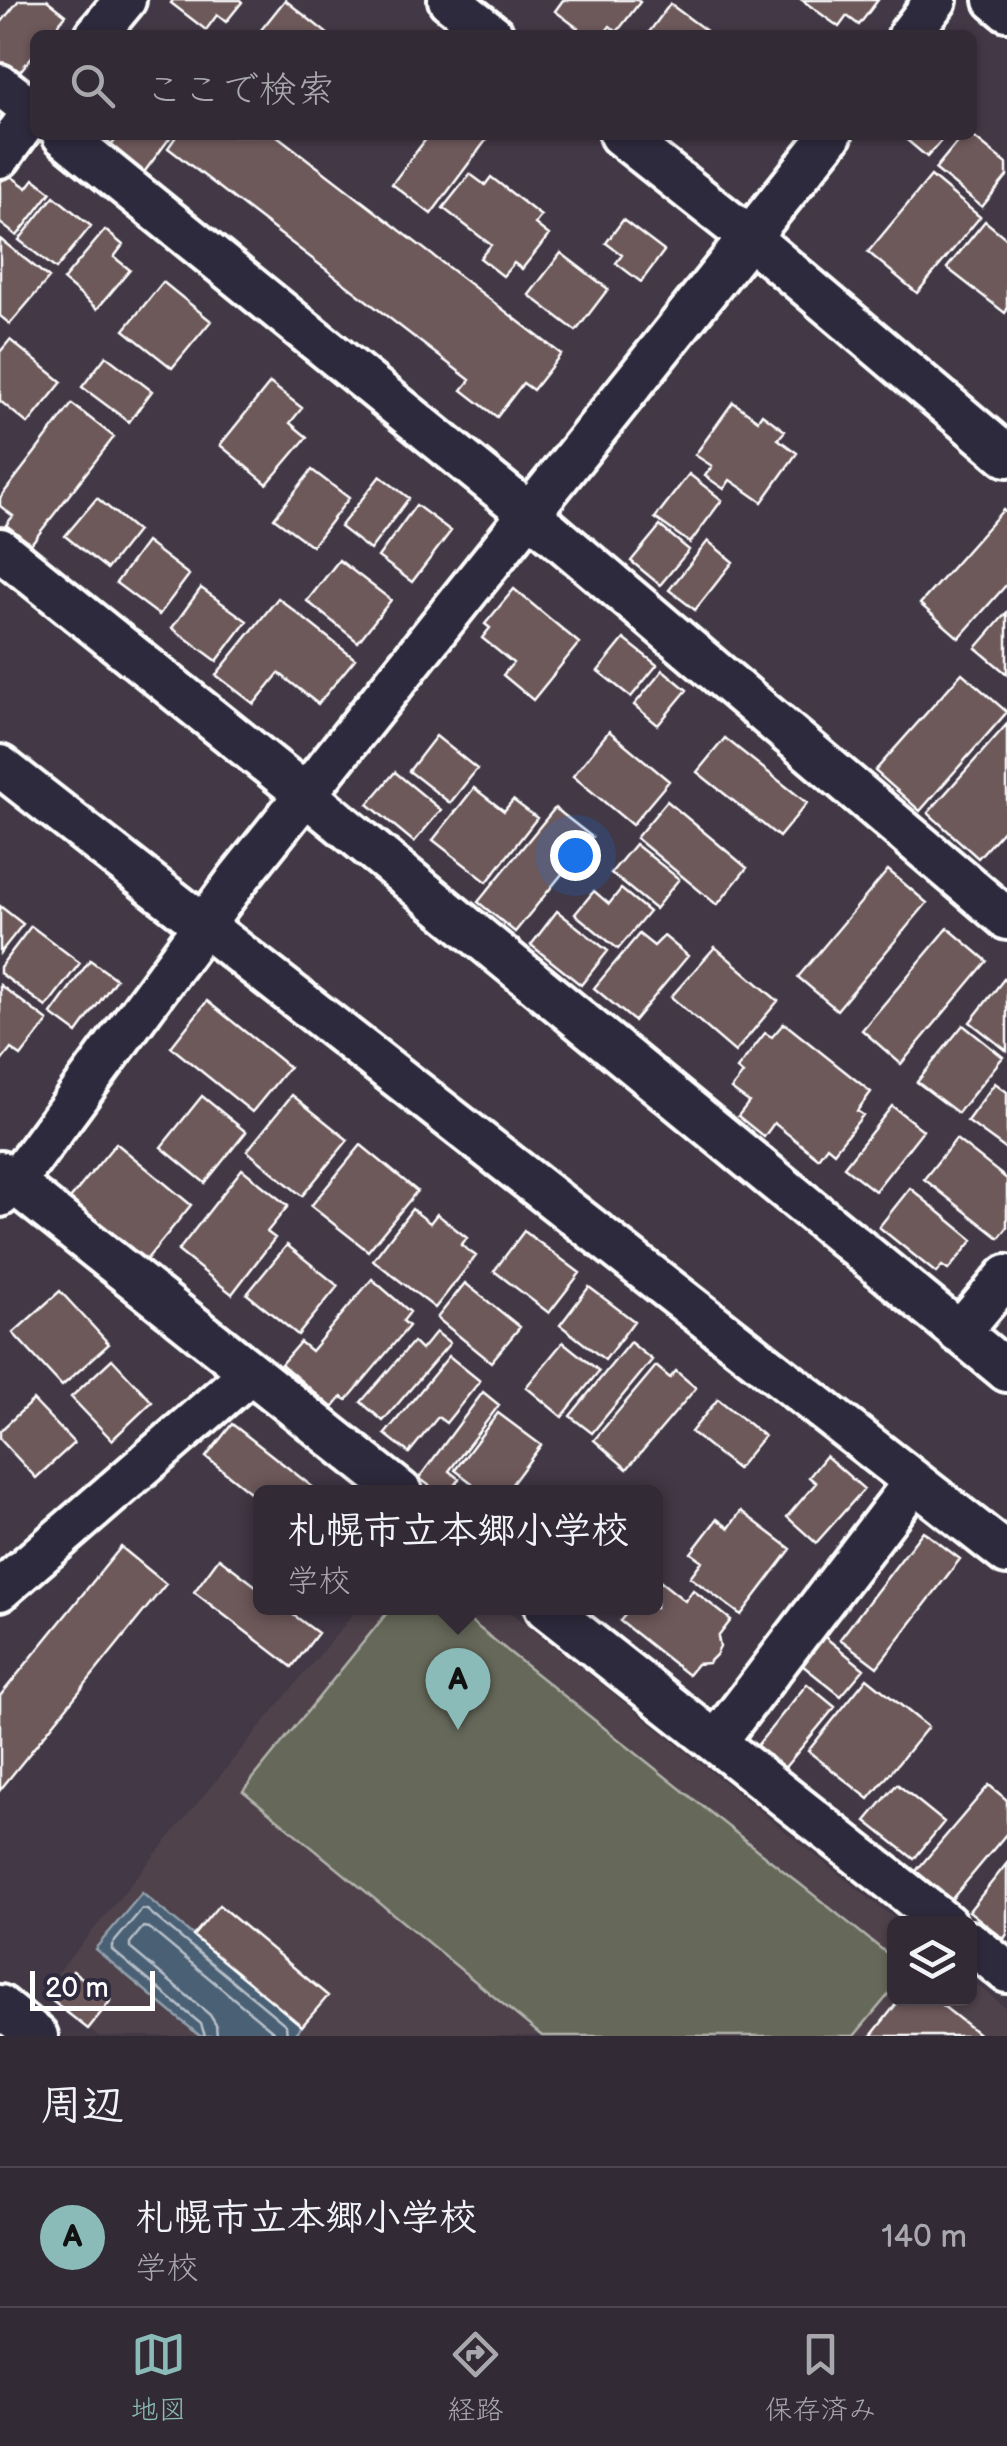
<!DOCTYPE html>
<html lang="ja">
<head>
<meta charset="utf-8">
<style>
	:root { --surface:#322a34; --page:#3a323c; --text:#f1f3f6; --muted:#a8a7ac; --line:#4d464f; --accent:#8bbbb9 }
	body { margin:0; font-family:"Balsamiq Sans","Klee One",sans-serif; background:var(--page); color:var(--text) }
	.controls { position:absolute; right:30px; bottom:30px; display:grid; overflow:hidden; border-radius:15px; box-shadow:0 2px 8px #0004 }
	.controls button { width:90px; height:90px; display:grid; place-items:center; padding:0; border:0; border-bottom:2px solid var(--line); background:var(--surface); color:var(--text); font:50px sans-serif }
	.scale { position:absolute; left:30px; bottom:25px; width:125px; box-sizing:border-box; padding-left:10px; border:5px solid #fff; border-top:0; font-size:28px; line-height:35px; white-space:nowrap; color:#fff; -webkit-text-stroke:8px #2f2a3d; paint-order:stroke }
	.you { position:absolute; left:575px; top:855px; width:35px; height:35px; margin:-25px; border:8px solid #fff; border-radius:50%; background:#1a73e8; box-shadow:0 0 0 15px #1a73e833 }
	.badge { display:grid; place-items:center; width:65px; height:65px; border-radius:50%; background:var(--accent); color:#111; font-size:32px; font-weight:700 }
	.pin { position:absolute; translate:-50% -82px; filter:drop-shadow(0 2px 5px #0008) }
	.pin::after { content:''; position:absolute; top:52px; width:35px; height:30px; background:inherit; clip-path:polygon(0 0,100% 0,50% 100%) }
	.popup { position:absolute; left:253px; top:1485px; width:410px; height:130px; box-sizing:border-box; display:grid; place-content:center; border-radius:15px; background:var(--surface); filter:drop-shadow(0 2px 8px #0005); font-size:32px; white-space:nowrap; color:var(--muted) }
	.popup b { font-size:38px; color:var(--text) }
	.popup::after { content:''; position:absolute; left:50%; top:100%; margin-left:-20px; border:20px solid transparent; border-top-color:var(--surface) }
	.list { margin:0; padding:0; list-style:none }
	h2 { display:flex; justify-content:space-between; align-items:center; height:130px; margin:0; padding:0 40px; font-size:42px }
	h2 small { font-size:32px; font-weight:400; color:var(--muted) }
	.list li { display:grid; grid-template-columns:65px 1fr auto; gap:30px; align-items:center; box-sizing:border-box; height:140px; padding:0 40px; border-top:2px solid var(--line) }
	.list b { display:block; font-size:38px; white-space:nowrap }
	.list p { margin:0; font-size:32px; white-space:nowrap; color:var(--muted) }
	.list em { font-size:32px; font-style:normal; color:var(--muted) }
	.icon { flex:none; width:55px; height:55px; fill:none; stroke:currentColor; stroke-width:2; stroke-linecap:round; stroke-linejoin:round }
	.map { position:relative; flex:none; width:1007px; height:2036px; overflow:hidden }
	.search { position:absolute; background:var(--surface); box-shadow:0 2px 8px #0004; left:30px; right:30px; top:30px; height:110px; display:flex; align-items:center; gap:25px; box-sizing:border-box; padding:0 35px; border-radius:15px; color:var(--muted); font-size:38px }
	.sheet { height:270px; background:var(--surface) }
	nav { display:flex; justify-content:space-around; align-items:center; box-sizing:border-box; height:140px; border-top:2px solid var(--line); background:var(--surface); font-size:28px; color:var(--muted) }
	nav a { display:grid; justify-items:center; gap:5px }
	nav .on { color:var(--accent) }
	.map>svg:first-child { display:block }
	.built { fill:#4f424c }
	.green { fill:#66695a; stroke:#b2b4ac; stroke-width:2.5 }
	.water { fill:#4a6075; stroke:#92a0ac; stroke-width:2.5 }
	.lines { fill:none; stroke-linecap:round; stroke-linejoin:round }
	.shore { stroke:#b7bfc8; stroke-width:2.5 }
	.building { fill:#6d595a; stroke:#fff; stroke-width:2.5 }
	.street-casing { stroke:#fff; stroke-width:48 }
	.street { stroke:#2f2a3d; stroke-width:40 }
</style>
</head>
<body>
<div class="map">
<svg width="1007" height="2036" viewBox="0 0 1007 2036">
	<rect width="100%" height="100%" fill="#423846"/>
	<filter id="ink" filterUnits="userSpaceOnUse"><feTurbulence type="fractalNoise" baseFrequency=".01" numOctaves="2"/><feDisplacementMap in="SourceGraphic" scale="20" xChannelSelector="R" yChannelSelector="G"/><feConvolveMatrix kernelMatrix="1 2 1 2 8 2 1 2 1" color-interpolation-filters="sRGB"/></filter>
	<g filter="url(#ink)">
		<!-- built -->
		<path class="built" d="M 358,1608 L 506,1608 L 900,1923 L 894,1924 L 894,1998 L 970,1998 L 970,1979 L 1007,2009 L 1007,2036 L 98,2036 L 42,1992 Z"/>
		<!-- green -->
		<path class="green" d="M 391,1608 L 454,1608 L 894,1959 L 894,1988 L 854,2036 L 542,2036 L 243,1791 Z"/>
		<!-- water -->
		<path class="water" d="M 142,1893 L 302,2026 L 294,2036 L 200,2036 L 95,1949 Z"/>
		<g class="lines">
			<!-- shore -->
			<path class="shore" d="M 205,2036 L 201,2024 L 112,1950 L 112,1945 L 142,1909 L 147,1910 L 286,2025 L 287,2036
				M 217,2036 L 216,2025 L 210,2015 L 130,1948 L 130,1943 L 143,1927 L 149,1928 L 273,2031 L 275,2036"/>
		</g>
		<!-- building -->
		<path class="building" d="M 19,0 L 47,0 L 66,15 L 49,35 L 35,35 L 35,53 L 17,75 L 0,62 L 0,24 Z
			M 173,0 L 240,0 L 242,2 L 226,22 L 217,15 L 206,30 L 171,3 Z
			M 285,0 L 329,35 L 257,35 Z
			M 563,0 L 637,0 L 640,2 L 617,32 L 610,26 L 603,35 L 587,35 L 555,11 Z
			M 802,0 L 878,0 L 859,25 L 847,16 L 839,27 Z
			M 670,4 L 712,35 L 647,35 Z
			M 119,135 L 172,135 L 142,175 L 108,150 Z
			M 177,135 L 276,135 L 561,354 L 533,390 L 523,383 L 497,417 L 462,390 L 470,380 L 168,148 Z
			M 429,135 L 490,135 L 431,214 L 392,184 Z
			M 901,135 L 946,135 L 927,157 Z
			M 963,135 L 971,135 L 1007,164 L 1007,176 L 982,207 L 935,169 Z
			M 8,174 L 27,188 L 34,179 L 51,192 L 17,236 L 0,223 L 0,183 Z
			M 470,174 L 485,185 L 491,177 L 541,216 L 535,224 L 549,235 L 522,269 L 514,263 L 503,276 L 480,258 L 491,245 L 443,208 Z
			M 931,176 L 980,217 L 917,293 L 868,252 Z
			M 54,196 L 91,226 L 56,269 L 19,240 Z
			M 623,220 L 664,251 L 641,282 L 616,263 L 622,255 L 606,243 Z
			M 985,221 L 1007,239 L 1007,310 L 1005,313 L 947,268 Z
			M 105,230 L 123,245 L 114,257 L 130,270 L 97,309 L 63,280 Z
			M 0,239 L 49,278 L 10,324 L 0,316 Z
			M 561,253 L 608,289 L 576,331 L 529,295 Z
			M 163,282 L 211,321 L 172,368 L 124,330 Z
			M 10,340 L 62,382 L 28,424 L 0,401 L 0,352 Z
			M 106,356 L 152,391 L 129,422 L 82,387 Z
			M 270,383 L 302,408 L 290,423 L 307,437 L 267,484 L 220,445 Z
			M 733,402 L 758,420 L 762,414 L 785,431 L 778,439 L 797,453 L 762,502 L 730,480 L 724,489 L 705,476 L 712,466 L 695,455 Z
			M 72,404 L 114,437 L 31,544 L 6,525 L 13,516 L 0,506 L 0,498 Z
			M 312,470 L 349,498 L 312,546 L 274,518 Z
			M 689,474 L 722,500 L 690,543 L 655,518 Z
			M 380,476 L 409,498 L 370,550 L 340,527 Z
			M 97,498 L 137,531 L 107,569 L 65,536 Z
			M 416,505 L 451,531 L 412,582 L 378,557 Z
			M 1003,510 L 1007,514 L 1007,584 L 959,638 L 920,604 Z
			M 660,526 L 689,550 L 660,585 L 631,561 Z
			M 708,541 L 733,562 L 695,610 L 669,590 Z
			M 146,542 L 189,575 L 159,615 L 116,583 Z
			M 339,560 L 391,600 L 358,642 L 307,601 Z
			M 201,588 L 247,621 L 217,661 L 172,628 Z
			M 514,589 L 579,643 L 533,700 L 503,675 L 513,663 L 482,638 L 490,628 L 485,624 Z
			M 278,598 L 355,659 L 318,704 L 279,673 L 254,704 L 216,675 Z
			M 1007,612 L 1007,674 L 976,648 Z
			M 624,639 L 657,665 L 631,697 L 598,671 Z
			M 663,670 L 687,690 L 658,725 L 634,705 Z
			M 962,673 L 1007,712 L 920,811 L 875,771 Z
			M 1007,724 L 1007,826 L 978,858 L 928,813 Z
			M 609,731 L 669,781 L 632,825 L 573,776 Z
			M 436,736 L 477,769 L 450,803 L 409,771 Z
			M 725,738 L 807,803 L 779,837 L 697,772 Z
			M 395,772 L 441,810 L 414,842 L 368,804 Z
			M 474,788 L 504,811 L 513,800 L 537,818 L 487,882 L 433,840 Z
			M 667,801 L 747,868 L 717,905 L 636,838 Z
			M 555,808 L 592,837 L 515,932 L 478,902 Z
			M 635,844 L 679,879 L 655,909 L 611,873 Z
			M 888,870 L 927,903 L 837,1010 L 798,977 Z
			M 621,889 L 649,912 L 618,949 L 575,914 L 594,891 L 609,904 Z
			M 0,906 L 23,924 L 0,953 Z
			M 557,911 L 608,951 L 581,985 L 531,945 Z
			M 31,926 L 80,963 L 46,1007 L 0,973 L 0,967 Z
			M 948,928 L 987,961 L 901,1064 L 862,1030 Z
			M 639,934 L 654,946 L 664,936 L 688,956 L 634,1021 L 594,988 Z
			M 715,947 L 778,1001 L 735,1052 L 671,997 Z
			M 90,960 L 116,979 L 77,1033 L 51,1014 Z
			M 1004,979 L 1007,981 L 1007,1051 L 970,1022 Z
			M 0,985 L 48,1021 L 21,1056 L 11,1049 L 0,1063 Z
			M 207,1001 L 289,1067 L 252,1112 L 171,1047 Z
			M 784,1023 L 871,1092 L 857,1111 L 863,1115 L 834,1152 L 827,1146 L 818,1158 L 774,1123 L 764,1137 L 738,1116 L 749,1102 L 731,1089 L 743,1074 L 737,1069 L 765,1033 L 772,1037 Z
			M 963,1025 L 1003,1057 L 958,1113 L 917,1082 Z
			M 995,1083 L 1007,1092 L 1007,1150 L 967,1121 Z
			M 292,1095 L 348,1140 L 302,1196 L 247,1151 Z
			M 202,1096 L 246,1132 L 205,1183 L 161,1147 Z
			M 892,1106 L 923,1130 L 875,1191 L 844,1167 Z
			M 956,1139 L 1007,1179 L 1007,1228 L 999,1238 L 924,1179 Z
			M 116,1143 L 191,1205 L 146,1260 L 70,1199 Z
			M 361,1145 L 417,1191 L 368,1251 L 311,1206 Z
			M 242,1169 L 288,1206 L 267,1232 L 275,1238 L 232,1294 L 178,1251 Z
			M 910,1188 L 973,1240 L 948,1270 L 942,1266 L 936,1273 L 879,1227 Z
			M 412,1209 L 430,1223 L 437,1214 L 467,1238 L 461,1245 L 476,1256 L 435,1308 L 373,1260 Z
			M 524,1231 L 580,1273 L 549,1313 L 494,1271 Z
			M 287,1245 L 338,1286 L 298,1335 L 247,1294 Z
			M 372,1279 L 410,1312 L 403,1321 L 409,1326 L 347,1400 L 342,1397 L 333,1408 L 281,1364 L 300,1342 L 311,1351 Z
			M 465,1283 L 520,1327 L 491,1362 L 437,1318 Z
			M 589,1287 L 634,1321 L 605,1360 L 560,1325 Z
			M 60,1291 L 109,1344 L 62,1386 L 13,1333 Z
			M 436,1332 L 450,1343 L 383,1421 L 361,1402 L 413,1342 L 421,1350 Z
			M 563,1342 L 599,1371 L 562,1417 L 526,1387 Z
			M 630,1342 L 652,1360 L 592,1433 L 570,1416 Z
			M 449,1356 L 480,1381 L 446,1423 L 438,1417 L 409,1453 L 385,1434 Z
			M 112,1359 L 152,1402 L 112,1440 L 71,1397 Z
			M 656,1366 L 670,1378 L 676,1371 L 696,1388 L 627,1469 L 594,1440 Z
			M 483,1392 L 499,1405 L 449,1471 L 459,1479 L 449,1492 L 438,1492 L 419,1478 Z
			M 718,1399 L 764,1436 L 737,1469 L 691,1432 Z
			M 33,1400 L 74,1443 L 36,1478 L 0,1439 L 0,1431 Z
			M 498,1413 L 541,1445 L 506,1492 L 465,1492 L 472,1483 L 455,1470 Z
			M 232,1424 L 319,1492 L 260,1492 L 260,1500 L 206,1457 Z
			M 826,1456 L 864,1489 L 816,1543 L 787,1517 L 816,1483 L 809,1477 Z
			M 741,1511 L 791,1549 L 741,1615 L 690,1577 L 702,1561 L 691,1553 L 717,1519 L 729,1528 Z
			M 923,1531 L 960,1559 L 877,1667 L 840,1639 Z
			M 121,1547 L 166,1584 L 0,1790 L 0,1696 Z
			M 219,1558 L 260,1589 L 260,1608 L 284,1608 L 318,1633 L 292,1667 L 194,1592 Z
			M 656,1578 L 685,1601 L 693,1590 L 731,1620 L 718,1637 L 720,1647 L 716,1655 L 708,1663 L 697,1664 L 688,1675 L 620,1621 L 631,1608 L 656,1608 Z
			M 820,1633 L 864,1669 L 841,1696 L 797,1661 Z
			M 867,1678 L 928,1727 L 869,1799 L 808,1751 Z
			M 807,1684 L 835,1707 L 782,1771 L 755,1748 Z
			M 897,1784 L 944,1822 L 914,1859 L 866,1821 Z
			M 989,1785 L 1007,1800 L 1007,1833 L 951,1900 L 916,1871 Z
			M 1007,1863 L 1007,1934 L 1004,1939 L 969,1911 Z
			M 219,1905 L 328,1996 L 302,2026 L 193,1936 Z
			M 73,1971 L 111,2000 L 88,2029 L 51,2000 Z
			M 901,1998 L 933,1998 L 981,2036 L 871,2036 Z"/>
		<g class="lines">
			<defs>
				<path id="street" d="M 449,0 L 493,35
					M 995,0 L 1007,10
					M 96,35 L 125,0
					M 909,35 L 936,0
					M 0,85 L 35,112
					M 63,135 L 530,514 L 1007,919
					M 620,135 L 750,238 L 1007,456
					M 0,157 L 35,109
					M 0,549 L 305,794 L 1007,1371
					M 0,766 L 1007,1554
					M 0,1172 L 401,1492
					M 0,1196 L 14,1183 L 237,880 L 831,135
					M 959,1333 L 1007,1276
					M 0,1590 L 250,1373
					M 546,1608 L 946,1924
					M 716,1742 L 914,1482
					M 970,1942 L 1007,1972
					M 0,2006 L 37,2036"/>
			</defs>
			<!-- street casing -->
			<use href="#street" class="street-casing"/>
			<!-- street -->
			<use href="#street" class="street"/>
		</g>
	</g>
</svg>
<div class="controls">
<button><svg class="icon" aria-label="layers" viewBox="0 0 24 24"><path d="M12 4l9 5-9 5-9-5zM3 14l9 5 9-5"/></svg></button>
</div>
<div class="scale">20 m</div>
<div class="you"></div>
<div class="pin badge" style="left:458px;top:1730px">A</div>
<div class="popup"><b>札幌市立本郷小学校</b>学校</div>
<div class="search"><svg class="icon" aria-label="search" viewBox="0 0 24 24"><circle cx="10" cy="10" r="6"/><path d="M15 15l6 6"/></svg>ここで検索</div>
</div>
<section class="sheet">
<h2>周辺<small></small></h2>
<ul class="list">
<li><span class="badge">A</span><div><b>札幌市立本郷小学校</b><p>学校</p></div><em>140 m</em></li>
</ul>
</section>
<nav>
<a class="on"><svg class="icon" aria-label="map" viewBox="0 0 24 24"><path d="M3 6l6-2 6 2 6-2v14l-6 2-6-2-6 2zM9 4v14M15 6v14"/></svg>地図</a>
<a><svg class="icon" aria-label="directions" viewBox="0 0 24 24"><path d="M12 3l9 9-9 9-9-9zM9 14v-3h6M13 9l2 2-2 2"/></svg>経路</a>
<a><svg class="icon" aria-label="saved" viewBox="0 0 24 24"><path d="M7 4h10v16l-5-4-5 4z"/></svg>保存済み</a>
</nav>
</body>
</html>
